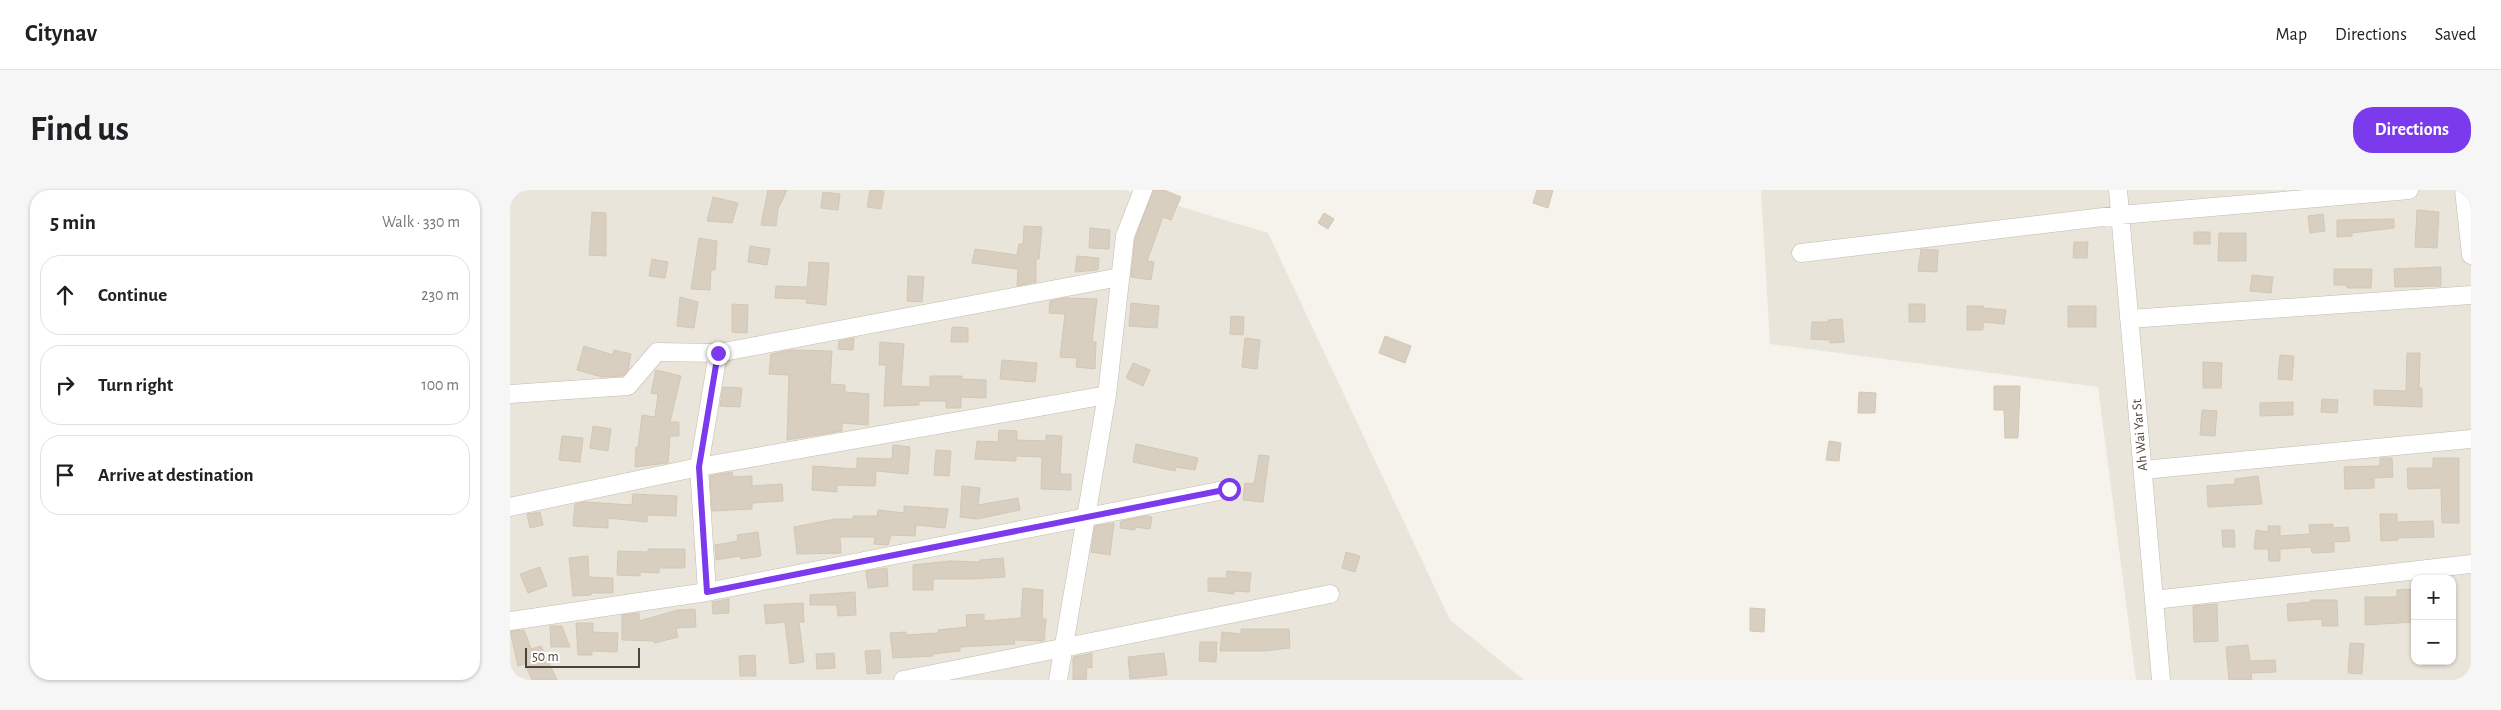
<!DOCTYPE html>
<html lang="en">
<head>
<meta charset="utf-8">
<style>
	:root { --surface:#fff; --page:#f6f6f6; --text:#202124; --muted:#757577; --line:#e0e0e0; --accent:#7c3aed }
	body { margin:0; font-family:"Alegreya Sans",sans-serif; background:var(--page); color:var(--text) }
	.controls { position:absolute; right:15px; bottom:15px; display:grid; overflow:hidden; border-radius:10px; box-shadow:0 1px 4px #0004 }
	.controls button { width:45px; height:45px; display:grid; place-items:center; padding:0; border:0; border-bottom:1px solid var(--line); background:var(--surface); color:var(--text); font:25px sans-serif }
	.scale { position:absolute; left:15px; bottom:12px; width:115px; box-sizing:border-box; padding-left:5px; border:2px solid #4b4439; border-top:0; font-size:14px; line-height:18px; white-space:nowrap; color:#4b4439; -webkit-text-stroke:4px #fff; paint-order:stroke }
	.stop { position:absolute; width:15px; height:15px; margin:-11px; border:4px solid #7c3aed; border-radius:50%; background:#fff }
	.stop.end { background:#7c3aed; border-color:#fff; box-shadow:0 1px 5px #0008 }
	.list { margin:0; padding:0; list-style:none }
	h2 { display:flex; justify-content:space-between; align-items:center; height:65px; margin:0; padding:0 20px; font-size:21px }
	h2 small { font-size:16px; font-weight:400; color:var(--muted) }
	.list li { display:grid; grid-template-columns:32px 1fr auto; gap:15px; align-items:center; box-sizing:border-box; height:80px; margin:0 10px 10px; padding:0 10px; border:1px solid var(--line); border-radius:20px }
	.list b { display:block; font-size:19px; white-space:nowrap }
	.list em { font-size:16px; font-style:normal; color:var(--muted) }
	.icon { flex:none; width:28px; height:28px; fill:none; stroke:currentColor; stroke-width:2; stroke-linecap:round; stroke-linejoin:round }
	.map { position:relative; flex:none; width:1961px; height:490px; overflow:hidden; border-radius:20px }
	header { display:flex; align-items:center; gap:30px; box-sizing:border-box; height:70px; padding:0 25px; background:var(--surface); border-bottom:1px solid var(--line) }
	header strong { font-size:24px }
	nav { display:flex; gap:28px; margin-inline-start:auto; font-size:18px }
	.intro { display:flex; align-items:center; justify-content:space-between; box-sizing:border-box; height:120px; padding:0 30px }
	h1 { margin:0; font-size:35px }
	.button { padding:12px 22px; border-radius:20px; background:var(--accent); color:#fff; font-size:18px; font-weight:700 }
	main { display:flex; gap:30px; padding:0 30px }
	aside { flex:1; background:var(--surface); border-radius:20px; box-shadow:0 1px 4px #0004 }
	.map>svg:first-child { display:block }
	.residential { fill:#eae5da; fill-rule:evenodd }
	.building { fill:#d8cfc1; stroke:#d3c7b4 }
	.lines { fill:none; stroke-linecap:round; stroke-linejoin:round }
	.minor-casing { stroke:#c2bbae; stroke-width:19 }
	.minor { stroke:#fff; stroke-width:18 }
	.route { stroke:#7c3aed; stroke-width:6 }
	.labels { text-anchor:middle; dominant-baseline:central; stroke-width:5; stroke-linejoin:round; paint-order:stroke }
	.street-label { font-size:14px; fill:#4b4439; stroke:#fff }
</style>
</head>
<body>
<header>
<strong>Citynav</strong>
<nav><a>Map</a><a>Directions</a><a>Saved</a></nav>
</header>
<div class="intro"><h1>Find us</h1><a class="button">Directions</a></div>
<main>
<aside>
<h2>5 min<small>Walk · 330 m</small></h2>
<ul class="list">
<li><svg class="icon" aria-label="ahead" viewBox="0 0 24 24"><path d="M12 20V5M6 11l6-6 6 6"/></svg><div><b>Continue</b></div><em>230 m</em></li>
<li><svg class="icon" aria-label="right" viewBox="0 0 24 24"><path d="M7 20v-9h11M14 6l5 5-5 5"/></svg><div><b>Turn right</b></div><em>100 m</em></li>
<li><svg class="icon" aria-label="arrive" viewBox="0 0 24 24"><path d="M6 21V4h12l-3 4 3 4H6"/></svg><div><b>Arrive at destination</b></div></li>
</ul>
</aside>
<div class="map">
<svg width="1961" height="490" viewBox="0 0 1961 490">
	<rect width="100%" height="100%" fill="#f6f3ec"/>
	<!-- residential -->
	<path class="residential" d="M 0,0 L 615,0 L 758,43 L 940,430 L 1014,490 L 0,490 Z
		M 1251,0 L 1961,0 L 1961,490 L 1626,490 L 1588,197 L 1260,154 ZM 1905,389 L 1942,389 L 1942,471 L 1905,471 Z"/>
	<!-- building -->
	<path class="building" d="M 258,0 L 277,0 L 268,19 L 266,36 L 251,35 Z
		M 360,0 L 374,1 L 371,19 L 357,17 Z
		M 643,0 L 654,0 L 671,7 L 661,30 L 653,27 L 637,71 L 644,72 L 641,90 L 621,87 L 625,49 Z
		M 1027,0 L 1043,0 L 1038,18 L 1023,13 Z
		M 313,2 L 330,4 L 328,20 L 311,18 Z
		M 203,7 L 228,13 L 222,33 L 197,31 Z
		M 1907,20 L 1929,22 L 1927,58 L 1905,57 Z
		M 82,22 L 96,23 L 96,66 L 79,65 Z
		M 814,23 L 824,29 L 818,39 L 808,33 Z
		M 1813,24 L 1815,41 L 1800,43 L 1798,26 Z
		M 1884,29 L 1884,38 L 1842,43 L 1842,46 L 1827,47 L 1827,30 Z
		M 514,36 L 532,37 L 529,69 L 526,69 L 526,92 L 507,96 L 508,79 L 462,73 L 465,59 L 507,65 L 509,54 L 513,54 Z
		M 580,38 L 600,40 L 599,59 L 579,58 Z
		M 1684,42 L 1700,42 L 1700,54 L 1684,54 Z
		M 1709,43 L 1736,43 L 1736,71 L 1708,71 Z
		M 189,48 L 207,51 L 205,80 L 201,80 L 200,100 L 181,99 Z
		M 1564,52 L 1578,52 L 1577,68 L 1563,68 Z
		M 240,56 L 260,59 L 257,75 L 238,72 Z
		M 1411,59 L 1428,60 L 1427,82 L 1408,81 Z
		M 567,66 L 589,68 L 588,80 L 565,82 Z
		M 142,69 L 158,72 L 155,88 L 139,86 Z
		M 299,72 L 319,73 L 316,115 L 296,113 L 297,109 L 265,108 L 266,96 L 297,97 Z
		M 1931,77 L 1931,96 L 1885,97 L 1884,79 Z
		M 1824,79 L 1862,79 L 1861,98 L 1837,98 L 1837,95 L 1824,95 Z
		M 1742,85 L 1763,87 L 1761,103 L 1740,101 Z
		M 398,86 L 414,87 L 412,112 L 397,111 Z
		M 170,107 L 188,112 L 184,138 L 167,136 Z
		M 554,108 L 587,109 L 582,152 L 586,152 L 585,179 L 566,177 L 567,168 L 550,167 L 555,124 L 539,123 L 540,111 Z
		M 621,113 L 649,116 L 647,138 L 619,136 Z
		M 222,114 L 238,115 L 237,143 L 222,142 Z
		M 1399,114 L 1415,114 L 1415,132 L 1399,132 Z
		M 1457,116 L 1473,116 L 1473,118 L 1496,120 L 1494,134 L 1473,132 L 1473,140 L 1457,140 Z
		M 1558,116 L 1586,116 L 1586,137 L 1558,137 Z
		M 721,126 L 734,127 L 733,145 L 720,144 Z
		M 1332,129 L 1334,152 L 1320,153 L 1320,150 L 1301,149 L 1302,132 L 1319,132 L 1318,130 Z
		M 442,137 L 458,138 L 458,152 L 441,152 Z
		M 875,146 L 901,156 L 895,173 L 869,163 Z
		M 344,148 L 343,160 L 328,159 L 329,151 Z
		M 735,148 L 750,150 L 747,179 L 732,177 Z
		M 370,152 L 394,154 L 391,196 L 420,197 L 420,186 L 452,186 L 451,189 L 476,190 L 476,208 L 451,207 L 451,218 L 436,218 L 436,211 L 409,211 L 409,215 L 374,216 L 376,175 L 369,175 Z
		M 74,156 L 103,165 L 104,160 L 121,164 L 118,180 L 113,186 L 92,187 L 67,180 Z
		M 281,160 L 322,161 L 320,194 L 335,195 L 335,202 L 359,204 L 358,235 L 332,233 L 332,241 L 277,250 L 279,185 L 259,184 L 261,164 Z
		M 1897,163 L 1910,163 L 1909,198 L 1912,198 L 1912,217 L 1864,215 L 1864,200 L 1896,201 Z
		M 1770,165 L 1784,166 L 1782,190 L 1768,189 Z
		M 492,170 L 527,173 L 525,192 L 490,189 Z
		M 1693,172 L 1712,173 L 1711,198 L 1693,198 Z
		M 623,173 L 640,180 L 633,196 L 616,188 Z
		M 146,180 L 171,186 L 160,232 L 169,232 L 169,246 L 160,246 L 158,273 L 125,277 L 126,257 L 128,258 L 132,225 L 145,227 L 148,204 L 141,203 Z
		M 1484,196 L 1510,196 L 1508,248 L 1495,248 L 1494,220 L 1484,220 Z
		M 213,197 L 232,198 L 230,217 L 210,216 Z
		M 1349,202 L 1366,203 L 1365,223 L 1348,223 Z
		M 1812,209 L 1828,210 L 1827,223 L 1811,222 Z
		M 1783,212 L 1783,225 L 1750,226 L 1750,213 Z
		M 1692,220 L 1707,221 L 1705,246 L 1690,245 Z
		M 83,236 L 101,239 L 98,261 L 80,258 Z
		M 489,240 L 507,241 L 507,250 L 536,251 L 536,245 L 552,246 L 550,284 L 561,284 L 561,300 L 531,299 L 532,267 L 506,266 L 506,271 L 465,269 L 467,251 L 488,252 Z
		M 52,246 L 73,248 L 70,272 L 49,270 Z
		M 1319,251 L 1331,253 L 1329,271 L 1316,270 Z
		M 626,254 L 688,268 L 685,280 L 666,277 L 665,281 L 623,272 Z
		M 383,255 L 400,257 L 398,284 L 366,281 L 365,296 L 327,295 L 327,302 L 302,300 L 303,276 L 347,279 L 347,268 L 382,269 Z
		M 426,260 L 441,261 L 439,286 L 424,285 Z
		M 749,265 L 759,266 L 753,312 L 733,310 L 735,293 L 744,294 Z
		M 1870,268 L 1882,268 L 1883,287 L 1864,288 L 1864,298 L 1835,299 L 1834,277 L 1870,276 Z
		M 1923,268 L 1949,268 L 1949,333 L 1932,333 L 1931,298 L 1898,299 L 1897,278 L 1923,278 Z
		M 222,282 L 223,287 L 242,286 L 242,296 L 272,294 L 273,311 L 242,313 L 242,319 L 202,321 L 200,286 Z
		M 1748,286 L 1752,314 L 1698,317 L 1697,296 L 1725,294 L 1725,289 Z
		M 452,296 L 470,298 L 468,315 L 508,308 L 510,320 L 467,329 L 450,327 Z
		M 123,304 L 167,306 L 166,326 L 137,325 L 137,332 L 98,328 L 98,338 L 63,336 L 65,314 L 75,312 L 122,315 Z
		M 394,316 L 438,319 L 435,338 L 406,335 L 405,346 L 381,345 L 378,355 L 364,354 L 365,347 L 330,347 L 331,363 L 287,364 L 284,337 L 325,329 L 343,329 L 343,326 L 367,326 L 368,320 L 394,323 Z
		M 30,322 L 33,335 L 20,338 L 17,324 Z
		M 1870,324 L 1887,324 L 1887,332 L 1923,331 L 1924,347 L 1887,348 L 1888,350 L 1871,351 Z
		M 636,326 L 642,327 L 640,339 L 625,337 L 625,340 L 610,338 L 611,331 Z
		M 604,333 L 600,365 L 581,362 L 585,336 Z
		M 1823,334 L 1823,338 L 1838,337 L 1840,351 L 1824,352 L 1824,362 L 1802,363 L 1801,357 L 1770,359 L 1770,371 L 1759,371 L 1758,359 L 1744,359 L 1746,340 L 1758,342 L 1758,336 L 1770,336 L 1770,346 L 1800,344 L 1799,335 Z
		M 1712,340 L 1724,340 L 1725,357 L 1713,357 Z
		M 248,342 L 251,366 L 231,369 L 230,366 L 206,370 L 205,355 L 228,351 L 227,345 Z
		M 138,359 L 175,359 L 175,378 L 149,378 L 149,383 L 130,382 L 130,386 L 107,385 L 108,361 L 138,362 Z
		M 836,362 L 850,366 L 845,382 L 832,378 Z
		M 78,366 L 79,387 L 103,388 L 103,403 L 81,403 L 81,405 L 63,406 L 59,368 Z
		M 493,368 L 495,387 L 461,389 L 423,389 L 423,400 L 403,400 L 403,375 L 440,371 L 470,372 L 470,370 Z
		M 30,377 L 37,396 L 18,403 L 10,384 Z
		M 377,378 L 378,396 L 358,398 L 356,381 Z
		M 717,381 L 741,383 L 739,402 L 724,401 L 724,404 L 698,401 L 698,388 L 716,388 Z
		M 513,398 L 533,400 L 532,429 L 536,429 L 534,451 L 504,450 L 505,454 L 450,457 L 450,461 L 423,464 L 423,466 L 383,468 L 380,443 L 396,442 L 396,445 L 429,443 L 428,440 L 457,437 L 456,425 L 474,424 L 474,431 L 511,428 Z
		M 1905,399 L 1905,432 L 1855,435 L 1855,407 L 1887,407 L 1887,400 Z
		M 345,402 L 346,425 L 328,426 L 327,415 L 300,415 L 300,405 Z
		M 219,409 L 219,423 L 203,424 L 202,412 Z
		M 1801,410 L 1827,410 L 1828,436 L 1812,436 L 1812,429 L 1778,431 L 1777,414 L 1801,412 Z
		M 293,413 L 294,432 L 289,432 L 294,472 L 280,474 L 275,432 L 256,434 L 254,415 Z
		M 1707,414 L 1708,451 L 1684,452 L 1683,416 Z
		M 1240,418 L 1255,419 L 1254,442 L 1240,441 Z
		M 185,419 L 186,437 L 166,438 L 168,447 L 145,453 L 144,451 L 112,450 L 112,425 L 129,423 L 129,431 L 168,420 Z
		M 66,433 L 83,433 L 83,442 L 108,443 L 107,462 L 82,461 L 82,465 L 68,465 Z
		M 40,436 L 52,436 L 60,457 L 41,457 Z
		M 731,439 L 779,439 L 780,458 L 753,461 L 710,461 L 712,442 L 731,444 Z
		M 14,440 L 21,459 L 31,456 L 47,490 L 22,490 L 15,474 L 8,476 L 0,441 Z
		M 690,452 L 707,452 L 706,472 L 689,471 Z
		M 1840,453 L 1854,454 L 1852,484 L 1838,483 Z
		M 1738,455 L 1740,471 L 1765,470 L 1766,482 L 1741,483 L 1742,490 L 1719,490 L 1716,457 Z
		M 370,460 L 371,483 L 357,484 L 355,461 Z
		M 324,463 L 325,478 L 307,479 L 306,464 Z
		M 582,463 L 582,478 L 577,477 L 576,490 L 563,490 L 563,467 Z
		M 654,463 L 657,485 L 620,489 L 618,467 Z
		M 245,465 L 246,486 L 230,486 L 229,466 Z"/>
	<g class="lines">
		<defs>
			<path id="minor" d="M 1608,0 L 1651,490
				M 1954,0 L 1961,65
				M 1291,63 L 1610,25 L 1899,0
				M 1619,129 L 1961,105
				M 0,204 L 118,196 L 147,162 L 208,163 L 610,87
				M 1633,280 L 1961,249
				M 0,317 L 189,277 L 597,205
				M 197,402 L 189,277 L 208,163
				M 1644,410 L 1961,374
				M 0,431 L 197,402 L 719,299
				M 393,490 L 820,404
				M 548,490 L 597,205 L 615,46 L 633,0"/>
		</defs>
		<!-- minor casing -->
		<use href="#minor" class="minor-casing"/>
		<!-- minor -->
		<use href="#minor" class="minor"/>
	</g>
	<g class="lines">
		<!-- route -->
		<path class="route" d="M 208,163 L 189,277 L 197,402 L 719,299"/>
	</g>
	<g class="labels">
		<!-- street labels -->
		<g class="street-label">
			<text transform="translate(1630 245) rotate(-95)">Ah Wai Yar St</text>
		</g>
	</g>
</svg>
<div class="controls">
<button>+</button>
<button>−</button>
</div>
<div class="scale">50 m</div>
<div class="stop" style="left:719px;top:299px"></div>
<div class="stop end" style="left:208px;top:163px"></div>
</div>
</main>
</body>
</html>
